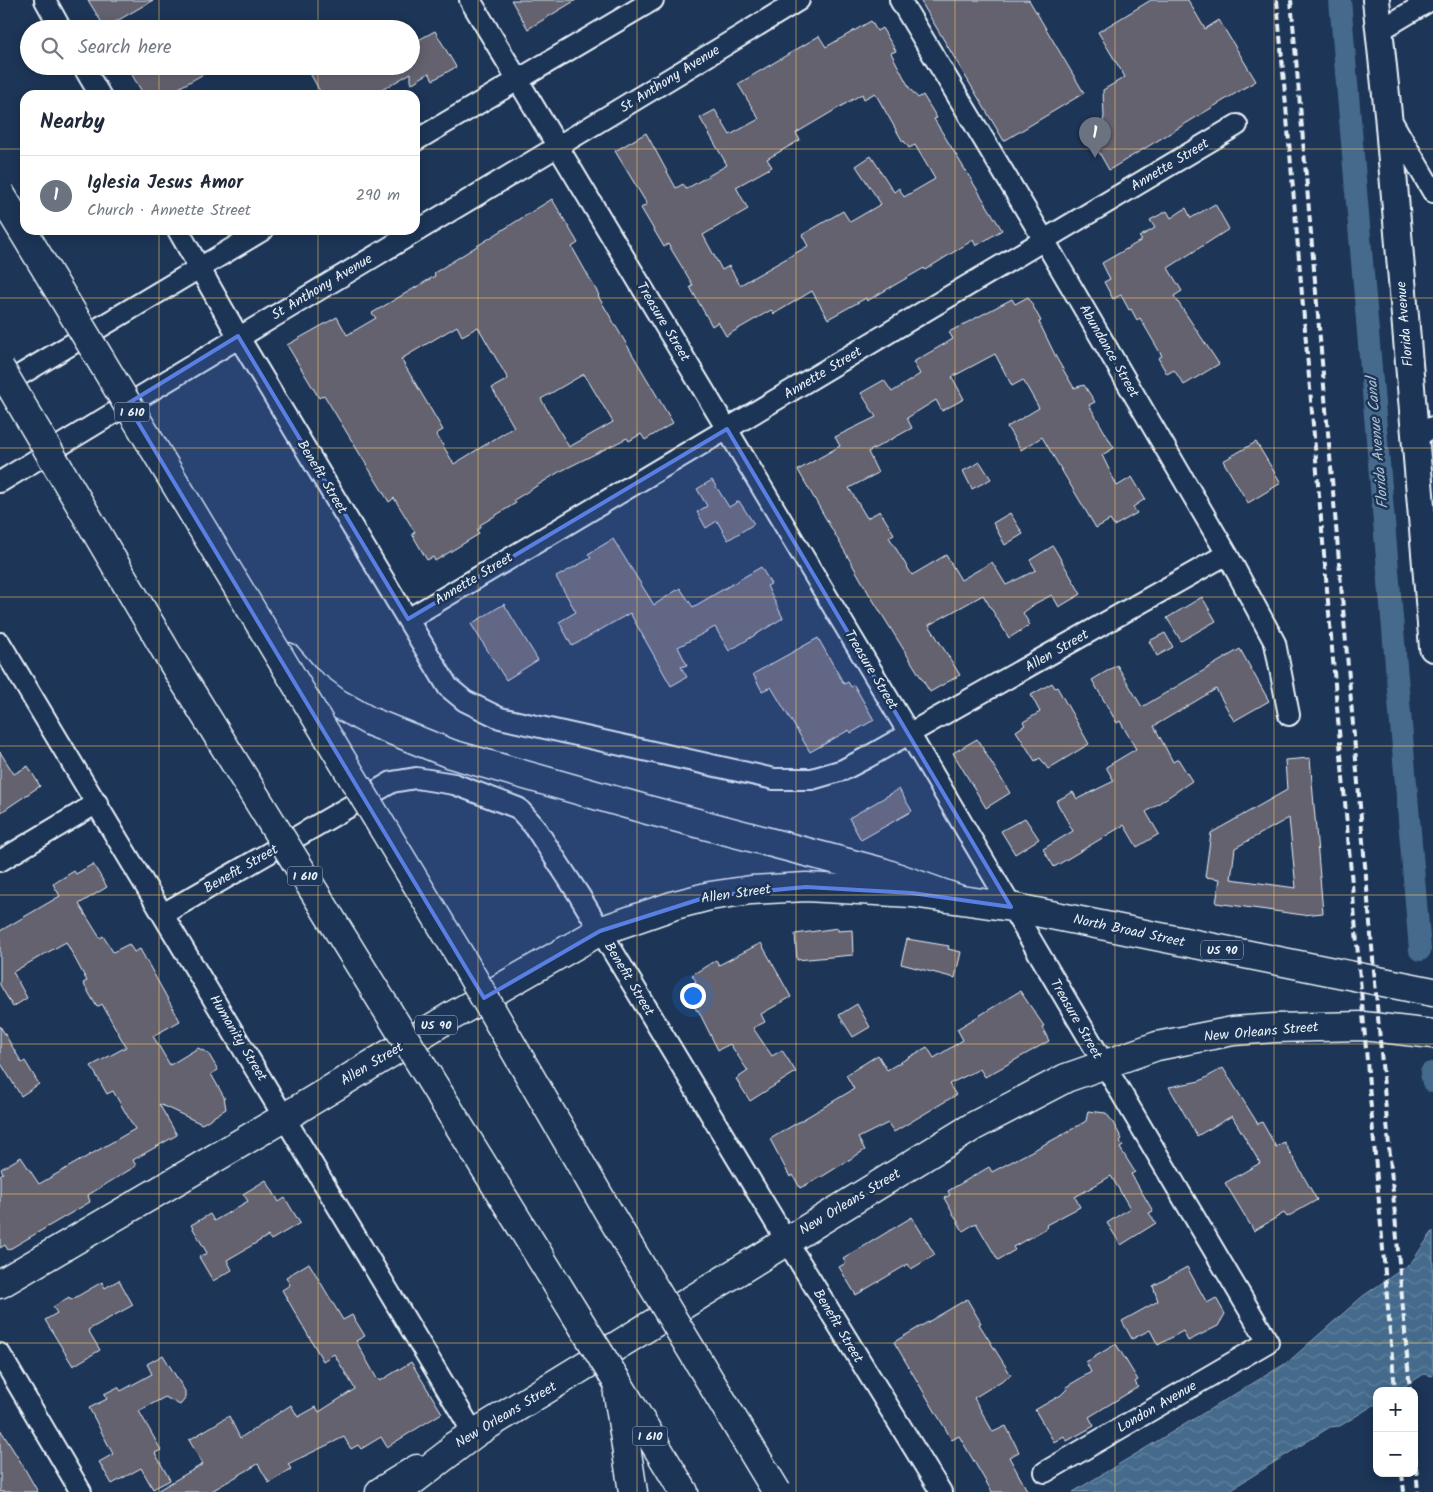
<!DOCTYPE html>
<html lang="en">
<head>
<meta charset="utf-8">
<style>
	:root { --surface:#fff; --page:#f2f2f3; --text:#1f2937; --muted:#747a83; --line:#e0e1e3; --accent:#84754c }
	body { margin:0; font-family:Kalam,sans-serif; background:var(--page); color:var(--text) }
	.controls { position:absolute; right:15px; bottom:15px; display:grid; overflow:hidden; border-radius:10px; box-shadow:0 2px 12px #0003 }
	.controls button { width:45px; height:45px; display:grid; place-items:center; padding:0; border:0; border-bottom:1px solid var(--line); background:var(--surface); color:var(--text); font:25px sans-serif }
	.you { position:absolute; left:692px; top:995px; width:18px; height:18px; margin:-12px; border:4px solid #fff; border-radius:50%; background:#1a73e8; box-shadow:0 0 0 8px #1a73e833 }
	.badge { display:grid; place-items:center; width:32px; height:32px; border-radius:50%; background:var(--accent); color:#fff; font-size:16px; font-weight:700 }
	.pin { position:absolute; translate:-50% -41px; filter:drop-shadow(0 1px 2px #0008) }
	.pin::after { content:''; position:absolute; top:26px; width:18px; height:15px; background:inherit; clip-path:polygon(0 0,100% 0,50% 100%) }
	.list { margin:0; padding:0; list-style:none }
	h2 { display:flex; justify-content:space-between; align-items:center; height:65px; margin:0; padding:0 20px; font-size:21px }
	h2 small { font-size:16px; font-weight:400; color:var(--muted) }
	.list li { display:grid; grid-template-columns:32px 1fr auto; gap:15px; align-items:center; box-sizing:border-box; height:80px; padding:0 20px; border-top:1px solid var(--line) }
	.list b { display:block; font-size:19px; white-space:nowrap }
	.list p { margin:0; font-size:16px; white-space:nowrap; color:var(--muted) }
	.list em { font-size:16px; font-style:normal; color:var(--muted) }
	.icon { flex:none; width:28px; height:28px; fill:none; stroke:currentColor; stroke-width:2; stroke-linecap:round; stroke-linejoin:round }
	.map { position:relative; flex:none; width:1433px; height:1492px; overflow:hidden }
	.search { position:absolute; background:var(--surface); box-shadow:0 2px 12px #0003; left:20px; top:20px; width:400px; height:55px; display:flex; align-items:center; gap:12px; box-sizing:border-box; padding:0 18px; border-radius:28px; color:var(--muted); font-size:19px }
	.panel { position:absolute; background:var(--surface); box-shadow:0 2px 12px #0003; left:20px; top:90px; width:400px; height:145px; border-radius:15px }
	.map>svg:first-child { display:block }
	.water { fill:url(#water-waves); stroke:#86a1b7 }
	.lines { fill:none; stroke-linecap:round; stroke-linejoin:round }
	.canal { stroke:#446b8c; stroke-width:22 }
	.building { fill:#656270; stroke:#e8f1f8; fill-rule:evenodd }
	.minor-casing { stroke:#e8f1f8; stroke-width:24 }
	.tertiary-casing { stroke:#e8f1f8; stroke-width:30 }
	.primary-casing { stroke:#e8f1f8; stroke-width:31 }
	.motorway-casing { stroke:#e8f1f8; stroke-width:31 }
	.minor { stroke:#1d3557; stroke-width:20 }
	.tertiary { stroke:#1d3557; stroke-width:26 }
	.primary { stroke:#1d3557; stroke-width:28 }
	.motorway { stroke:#1d3557; stroke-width:28 }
	.rail { stroke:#e8f1f8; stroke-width:4; stroke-dasharray:8 4; stroke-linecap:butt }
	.motorway-bridge-casing { stroke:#e8f1f8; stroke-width:31; stroke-linecap:butt }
	.motorway-bridge { stroke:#1d3557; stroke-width:28 }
	.marked { fill:#5a7fe2; fill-opacity:0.2; stroke:#5a7fe2; stroke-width:4; stroke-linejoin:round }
	.grid { fill:none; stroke:#ffd166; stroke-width:1; stroke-opacity:0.55 }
	.labels { text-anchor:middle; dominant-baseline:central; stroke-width:5; stroke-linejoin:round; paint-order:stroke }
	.shield { fill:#1d3557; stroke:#abb9c8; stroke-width:1 }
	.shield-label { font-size:12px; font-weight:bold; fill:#e8f1f8 }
	.street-label { font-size:14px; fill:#e8f1f8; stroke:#1d3557 }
	.water-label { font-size:15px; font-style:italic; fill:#afc2d2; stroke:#1d3557 }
</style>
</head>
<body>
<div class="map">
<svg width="1433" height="1492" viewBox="0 0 1433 1492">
	<defs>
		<pattern id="water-waves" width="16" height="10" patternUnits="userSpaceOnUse" patternTransform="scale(1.25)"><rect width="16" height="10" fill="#446b8c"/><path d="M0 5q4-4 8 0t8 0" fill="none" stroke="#5f819d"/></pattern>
	</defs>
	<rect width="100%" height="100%" fill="#1d3557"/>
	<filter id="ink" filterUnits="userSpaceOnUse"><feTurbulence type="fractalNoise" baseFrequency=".02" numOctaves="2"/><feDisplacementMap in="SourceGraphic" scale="10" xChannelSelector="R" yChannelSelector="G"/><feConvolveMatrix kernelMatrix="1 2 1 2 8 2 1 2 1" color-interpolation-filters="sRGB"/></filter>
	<g filter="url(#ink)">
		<!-- water -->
		<path class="water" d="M 1433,1231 L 1433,1376 L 1424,1374 L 1397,1391 L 1377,1391 L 1377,1403 L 1340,1426 L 1330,1427 L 1227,1492 L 1073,1492 L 1288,1362 L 1363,1296 L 1411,1263 Z"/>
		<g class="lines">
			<!-- canal -->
			<path class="canal" d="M 1340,0 L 1420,950
				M 1431,1073 L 1433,1082"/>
		</g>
		<!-- building -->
		<path class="building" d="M 88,0 L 153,0 L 105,28 Z
			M 511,0 L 576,0 L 528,29 Z
			M 920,0 L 1029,0 L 1084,93 L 1004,141 Z
			M 1151,0 L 1188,0 L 1205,29 L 1219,20 L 1256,81 L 1109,170 L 1096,147 L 1104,117 L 1103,90 L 1125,77 L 1098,32 Z
			M 871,21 L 877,31 L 882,28 L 896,51 L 891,53 L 910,89 L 918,98 L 923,95 L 937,118 L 934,119 L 1002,230 L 976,246 L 973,240 L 925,270 L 924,268 L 867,301 L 866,298 L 828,319 L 812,291 L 774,314 L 771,310 L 726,336 L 718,322 L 712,326 L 690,287 L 693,285 L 668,244 L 664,247 L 641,208 L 647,204 L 615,151 L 646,133 L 676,188 L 683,184 L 686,189 L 727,165 L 700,118 L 715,110 L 730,135 L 759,119 L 738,84 L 819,36 L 826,47 ZM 875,93 L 903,142 L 904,141 L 909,148 L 915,145 L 935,179 L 904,197 L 899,188 L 894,192 L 871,156 L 856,166 L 881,204 L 850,222 L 843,211 L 802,235 L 808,246 L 740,285 L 729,266 L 722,270 L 703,235 L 748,209 L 736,187 L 772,167 L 767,159 L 800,140 L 796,133 L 862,94 L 864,99 Z
			M 435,31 L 456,67 L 433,80 L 429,73 L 411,84 L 411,73 L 373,95 L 322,95 L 306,66 L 411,66 L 411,44 Z
			M 147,66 L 218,66 L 166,95 L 144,95 L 132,75 Z
			M 552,199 L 578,243 L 572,247 L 599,295 L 598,296 L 673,423 L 645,440 L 641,434 L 629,441 L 627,438 L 559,472 L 514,500 L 516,503 L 480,525 L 481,527 L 477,530 L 479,534 L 435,561 L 433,557 L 427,560 L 412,534 L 415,532 L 394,498 L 389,502 L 324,395 L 319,398 L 287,345 L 337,317 L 347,335 L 376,318 L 372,313 L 435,276 L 434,273 ZM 457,326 L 462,336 L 478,327 L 508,379 L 492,388 L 514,427 L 454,464 L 436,434 L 443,430 L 401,359 ZM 584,374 L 613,422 L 569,447 L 541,399 Z
			M 1215,204 L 1229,229 L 1168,268 L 1182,291 L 1174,296 L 1219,364 L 1184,385 L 1174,370 L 1167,374 L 1158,358 L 1162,356 L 1140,318 L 1137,320 L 1131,309 L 1129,310 L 1121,295 L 1113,299 L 1104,282 L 1110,279 L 1102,263 L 1142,240 L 1139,237 L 1155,228 L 1150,220 L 1167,211 L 1171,218 L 1186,208 L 1191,218 Z
			M 1028,297 L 1041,321 L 1039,322 L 1057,359 L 1074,388 L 1084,385 L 1095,402 L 1089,405 L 1114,448 L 1102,455 L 1117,486 L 1132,477 L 1145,499 L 1133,507 L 1137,513 L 1114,526 L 1110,520 L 1096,528 L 1042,437 L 1021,450 L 1007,427 L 1039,408 L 1023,380 L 1012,386 L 995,354 L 952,377 L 964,399 L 942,411 L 936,400 L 907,418 L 912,428 L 868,452 L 878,473 L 849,488 L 867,518 L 880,511 L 894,534 L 889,537 L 912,575 L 946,555 L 961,580 L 992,562 L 1006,585 L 1036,570 L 1030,560 L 1053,546 L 1081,594 L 1059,607 L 1052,595 L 1036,603 L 1023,613 L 1030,625 L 1009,638 L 983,595 L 929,625 L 960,675 L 930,692 L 868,592 L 798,470 L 840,446 L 835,437 L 876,417 L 861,393 L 884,380 L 892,392 L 920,374 L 913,362 L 953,339 L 949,332 L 1012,299 L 1015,304 Z
			M 1256,442 L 1281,483 L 1248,503 L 1223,461 Z
			M 980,462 L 991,479 L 972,489 L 963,471 Z
			M 712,480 L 729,507 L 739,501 L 754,524 L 728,540 L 717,521 L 706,528 L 697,512 L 707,506 L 697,489 Z
			M 1010,513 L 1023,534 L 1005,545 L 993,523 Z
			M 613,539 L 654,605 L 680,588 L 693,607 L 761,567 L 771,584 L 767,586 L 783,618 L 729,651 L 715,627 L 678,647 L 687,665 L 681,667 L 687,677 L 671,686 L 630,613 L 572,646 L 559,622 L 576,612 L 556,577 L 591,558 L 588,554 Z
			M 1202,597 L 1216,621 L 1181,641 L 1167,618 Z
			M 504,604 L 538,660 L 506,680 L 471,624 Z
			M 1165,633 L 1173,647 L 1157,656 L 1149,641 Z
			M 818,638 L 844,684 L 848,682 L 851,687 L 854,685 L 874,720 L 851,733 L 849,730 L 810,752 L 771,687 L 762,691 L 753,674 Z
			M 1240,649 L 1269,701 L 1234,721 L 1216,689 L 1154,726 L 1173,762 L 1178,759 L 1192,781 L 1146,812 L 1159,834 L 1137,847 L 1124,825 L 1054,867 L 1043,849 L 1073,831 L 1056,801 L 1073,792 L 1077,799 L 1114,781 L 1106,767 L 1136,749 L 1120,721 L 1117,723 L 1092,680 L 1117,665 L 1142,707 Z
			M 1052,683 L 1055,688 L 1057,687 L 1089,744 L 1048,769 L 1040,758 L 1035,761 L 1016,731 L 1025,725 L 1023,722 L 1040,712 L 1031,695 Z
			M 977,739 L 1010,793 L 986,808 L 953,753 Z
			M 0,752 L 14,774 L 28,766 L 40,786 L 0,813 Z
			M 1310,758 L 1323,913 L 1303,915 L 1216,903 L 1220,879 L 1205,877 L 1211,833 L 1287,790 L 1285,760 ZM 1289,818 L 1296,888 L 1231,879 L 1235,848 Z
			M 899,789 L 912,811 L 861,840 L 849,818 Z
			M 1025,818 L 1039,839 L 1015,854 L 1001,831 Z
			M 93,864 L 107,887 L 79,904 L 100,938 L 103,936 L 113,952 L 129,944 L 134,952 L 140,949 L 180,1021 L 153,1036 L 170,1065 L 198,1048 L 208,1053 L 218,1070 L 211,1074 L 224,1097 L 226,1109 L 202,1124 L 159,1104 L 177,1135 L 133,1160 L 136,1166 L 88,1195 L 90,1202 L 8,1250 L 5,1245 L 0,1248 L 0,1175 L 3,1173 L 1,1169 L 21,1157 L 39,1184 L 135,1129 L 113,1091 L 107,1094 L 91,1066 L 126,1047 L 102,1004 L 97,1007 L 83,983 L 87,981 L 66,942 L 13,972 L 27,998 L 13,1007 L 0,985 L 0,931 L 60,896 L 53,884 L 74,871 L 76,874 Z
			M 838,928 L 838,931 L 852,930 L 853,955 L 797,960 L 795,934 Z
			M 907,939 L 949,946 L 948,949 L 961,952 L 955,978 L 901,964 Z
			M 761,943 L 791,997 L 761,1014 L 765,1022 L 753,1028 L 772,1056 L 782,1050 L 796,1072 L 750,1101 L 736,1079 L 748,1071 L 730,1044 L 718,1050 L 698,1010 L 697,1011 L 683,989 L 696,981 L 692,975 L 716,960 L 719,965 Z
			M 1020,991 L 1044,1026 L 1042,1027 L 1049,1041 L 985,1077 L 980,1069 L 949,1084 L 956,1095 L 894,1132 L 888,1123 L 858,1138 L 865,1150 L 823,1176 L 800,1188 L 793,1175 L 790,1177 L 770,1139 L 854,1089 L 846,1075 L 878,1055 L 887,1070 L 927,1047 L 934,1058 L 963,1040 L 957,1029 Z
			M 857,1004 L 870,1027 L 853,1037 L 839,1015 Z
			M 0,1026 L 22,1063 L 25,1061 L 39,1084 L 21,1096 L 0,1062 Z
			M 1223,1068 L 1258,1124 L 1262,1122 L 1276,1147 L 1284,1142 L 1317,1200 L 1287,1217 L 1284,1213 L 1254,1231 L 1225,1183 L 1260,1163 L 1232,1116 L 1197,1136 L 1169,1087 L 1200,1081 Z
			M 1088,1111 L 1106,1113 L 1112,1121 L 1122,1139 L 1120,1141 L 1123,1146 L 1120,1148 L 1135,1172 L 1131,1174 L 1153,1211 L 1149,1213 L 1156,1223 L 1121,1245 L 1107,1223 L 1130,1208 L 1111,1176 L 1075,1197 L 1080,1207 L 1046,1225 L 1047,1228 L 1013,1247 L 1015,1250 L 998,1260 L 976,1223 L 963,1231 L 944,1198 L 950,1195 L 948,1191 L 989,1167 L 992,1172 L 1064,1134 L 1086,1121 Z
			M 266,1180 L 279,1202 L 285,1198 L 300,1223 L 271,1240 L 268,1236 L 227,1260 L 232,1270 L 213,1281 L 199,1257 L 207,1253 L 191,1225 L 210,1214 L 214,1221 L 248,1201 L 243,1194 Z
			M 912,1217 L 935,1255 L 911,1269 L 908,1264 L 856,1295 L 839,1267 L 846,1263 L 843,1259 Z
			M 309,1263 L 343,1320 L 352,1315 L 365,1336 L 356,1341 L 376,1377 L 380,1381 L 411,1362 L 442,1413 L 387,1447 L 381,1437 L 361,1449 L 358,1445 L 351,1449 L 344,1437 L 288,1464 L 291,1469 L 269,1483 L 258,1464 L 210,1492 L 155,1492 L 203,1464 L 189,1440 L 229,1416 L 240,1438 L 291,1405 L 298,1417 L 316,1407 L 319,1412 L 355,1389 L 334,1354 L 323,1361 L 282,1290 L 290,1285 L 286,1277 Z
			M 1187,1267 L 1207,1303 L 1216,1298 L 1225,1314 L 1218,1326 L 1188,1341 L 1183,1331 L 1158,1345 L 1150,1330 L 1132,1339 L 1122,1321 L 1158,1301 L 1153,1286 Z
			M 119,1280 L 133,1305 L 88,1330 L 100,1350 L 73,1366 L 45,1320 L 57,1313 L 53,1307 L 69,1297 L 71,1300 L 102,1282 L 105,1288 Z
			M 967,1299 L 981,1323 L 979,1324 L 1011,1375 L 974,1398 L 993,1432 L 1006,1426 L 1019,1452 L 1009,1457 L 1028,1492 L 992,1492 L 959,1436 L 952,1440 L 894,1342 Z
			M 1116,1344 L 1138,1380 L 1135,1382 L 1138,1387 L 1089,1417 L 1094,1426 L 1067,1441 L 1064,1436 L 1054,1442 L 1035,1410 L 1061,1395 L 1067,1389 L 1066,1387 L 1091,1372 L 1086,1362 Z
			M 163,1355 L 185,1391 L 185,1399 L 180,1405 L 165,1397 L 139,1411 L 161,1450 L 155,1453 L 170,1480 L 153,1489 L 141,1468 L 112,1484 L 99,1462 L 113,1454 L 89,1408 L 107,1399 L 104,1394 L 118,1387 L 121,1391 L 152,1374 L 147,1364 Z
			M 0,1429 L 22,1464 L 38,1492 L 0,1492 Z"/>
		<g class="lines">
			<defs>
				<path id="minor" d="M 45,0 L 61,29
					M 470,0 L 910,735 L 1268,1342 L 1045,1472
					M 900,0 L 1044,240 L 1227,554 L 1275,643 L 1289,715
					M 1379,31 L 1431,0
					M 83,66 L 100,95
					M 1390,118 L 1433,192
					M 415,141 L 653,0
					M 178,230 L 238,336 L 448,687 L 465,701 L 500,718 L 774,779 L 812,779 L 843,770 L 866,758 L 1227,554
					M 0,387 L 263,230
					M 1414,438 L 1433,427
					M 0,482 C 265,320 534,163 799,0
					M 408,619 L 1237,125
					M 0,643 L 474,1434
					M 0,861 L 97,803
					M 163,914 L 392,782 L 416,778 L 454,784 L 518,808 L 534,826 L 579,895 L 786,1240 L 941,1492
					M 0,1354 L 81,1492"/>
				<path id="tertiary" d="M 1376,0 L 1388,114 L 1433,648"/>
				<path id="primary" d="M 0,1284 L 285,1117 L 450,1017 L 600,931 L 675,905 L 710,896 L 751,890 L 806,887 L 912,893 L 1011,907 L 1433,992
					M 454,1446 L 974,1126 L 1066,1078 L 1157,1046 L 1233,1031 L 1275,1028 L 1363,1026 L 1433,1034
					M 380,1492 L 417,1469"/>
				<path id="motorway" d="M 287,657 L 308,681 L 337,703 L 369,721 L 451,754 L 648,810 L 882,872 L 958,899
					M 616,1380 L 684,1492
					M 618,1394 L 633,1492
					M 398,1492 L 474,1434"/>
			</defs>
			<!-- minor casing -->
			<use href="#minor" class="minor-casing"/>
			<!-- tertiary casing -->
			<use href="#tertiary" class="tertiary-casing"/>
			<!-- primary casing -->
			<use href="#primary" class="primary-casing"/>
			<!-- motorway casing -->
			<use href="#motorway" class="motorway-casing"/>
			<!-- minor -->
			<use href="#minor" class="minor"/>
			<!-- tertiary -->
			<use href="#tertiary" class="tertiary"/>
			<!-- primary -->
			<use href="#primary" class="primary"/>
			<!-- motorway -->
			<use href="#motorway" class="motorway"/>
			<!-- rail -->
			<path class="rail" d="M 1277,0 L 1395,1391
				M 1291,0 L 1410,1391
				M 1414,1443 L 1418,1492
				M 1402,1473 L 1404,1492"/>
			<defs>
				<path id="motorway-bridge" d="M 0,193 L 465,964 L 609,1213 L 777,1492
					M 0,368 L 173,663 L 616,1380"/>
			</defs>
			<!-- motorway-bridge casing -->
			<use href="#motorway-bridge" class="motorway-bridge-casing"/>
			<!-- motorway-bridge -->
			<use href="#motorway-bridge" class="motorway-bridge"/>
		</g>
	</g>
	<!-- marked area -->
	<path class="marked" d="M 238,336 L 408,619 L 727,429 L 1011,907 L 912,893 L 806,887 L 710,896 L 600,931 L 484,998 L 127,404 Z"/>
	<!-- grid -->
	<path class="grid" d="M 159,0 L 159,29M 318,0 L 318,29M 478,0 L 478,1492M 637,0 L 637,1492M 796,0 L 796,1492M 955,0 L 955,1492M 1115,0 L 1115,1492M 1274,0 L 1274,1492M 159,66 L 159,95M 318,66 L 318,95M 0,149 L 25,149M 415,149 L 1433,149M 159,230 L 159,1492M 318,230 L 318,1492M 0,298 L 1433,298M 0,448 L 1433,448M 0,597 L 1433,597M 0,746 L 1433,746M 0,895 L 1433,895M 0,1044 L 1433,1044M 0,1194 L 1433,1194M 0,1343 L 1433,1343"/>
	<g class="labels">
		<!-- shield labels -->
		<g class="shield">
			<rect x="114.5" y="402.5" width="35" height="19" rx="4"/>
			<rect x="287.5" y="866.5" width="35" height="19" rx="4"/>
			<rect x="1201" y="940.5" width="42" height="19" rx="4"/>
			<rect x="415" y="1015.5" width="42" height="19" rx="4"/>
			<rect x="632.5" y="1426.5" width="35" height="19" rx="4"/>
		</g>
		<g class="shield-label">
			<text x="132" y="412">I 610</text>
			<text x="305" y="876">I 610</text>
			<text x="1222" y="950">US 90</text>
			<text x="436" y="1025">US 90</text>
			<text x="650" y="1436">I 610</text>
		</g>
		<!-- street labels -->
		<g class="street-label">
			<text transform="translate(670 79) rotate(-32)">St Anthony Avenue</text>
			<text transform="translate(1170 165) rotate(-31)">Annette Street</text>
			<text transform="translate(322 287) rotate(-31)">St Anthony Avenue</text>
			<text transform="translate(663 322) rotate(59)">Treasure Street</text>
			<text transform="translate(1405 324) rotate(-95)">Florida Avenue</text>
			<text transform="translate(1109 351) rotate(60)">Abundance Street</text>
			<text transform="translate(823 373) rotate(-31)">Annette Street</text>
			<text transform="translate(322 477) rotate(59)">Benefit Street</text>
			<text transform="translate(474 579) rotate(-31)">Annette Street</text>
			<text transform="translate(1057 651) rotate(-30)">Allen Street</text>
			<text transform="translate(871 670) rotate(59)">Treasure Street</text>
			<text transform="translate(241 869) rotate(-30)">Benefit Street</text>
			<text transform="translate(736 894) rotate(-8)">Allen Street</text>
			<text transform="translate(1129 931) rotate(12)">North Broad Street</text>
			<text transform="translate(629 979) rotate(59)">Benefit Street</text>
			<text transform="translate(1076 1019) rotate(60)">Treasure Street</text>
			<text transform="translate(1261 1032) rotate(-5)">New Orleans Street</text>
			<text transform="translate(238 1038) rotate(59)">Humanity Street</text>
			<text transform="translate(372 1064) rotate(-31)">Allen Street</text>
			<text transform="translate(850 1202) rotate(-31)">New Orleans Street</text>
			<text transform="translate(838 1326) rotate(59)">Benefit Street</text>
			<text transform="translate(1157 1407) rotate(-30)">London Avenue</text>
			<text transform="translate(506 1415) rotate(-31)">New Orleans Street</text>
		</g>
		<!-- water labels -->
		<g class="water-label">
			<text transform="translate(1378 443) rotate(-95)">Florida Avenue Canal</text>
		</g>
	</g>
</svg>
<div class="controls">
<button>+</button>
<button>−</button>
</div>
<div class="you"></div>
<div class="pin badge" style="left:1095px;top:158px;background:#6b7280">1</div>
<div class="search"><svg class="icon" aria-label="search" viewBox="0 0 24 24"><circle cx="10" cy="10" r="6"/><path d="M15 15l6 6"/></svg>Search here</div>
<section class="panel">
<h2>Nearby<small></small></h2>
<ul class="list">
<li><span class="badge" style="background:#6b7280">1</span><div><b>Iglesia Jesus Amor</b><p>Church · Annette Street</p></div><em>290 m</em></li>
</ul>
</section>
</div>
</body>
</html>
